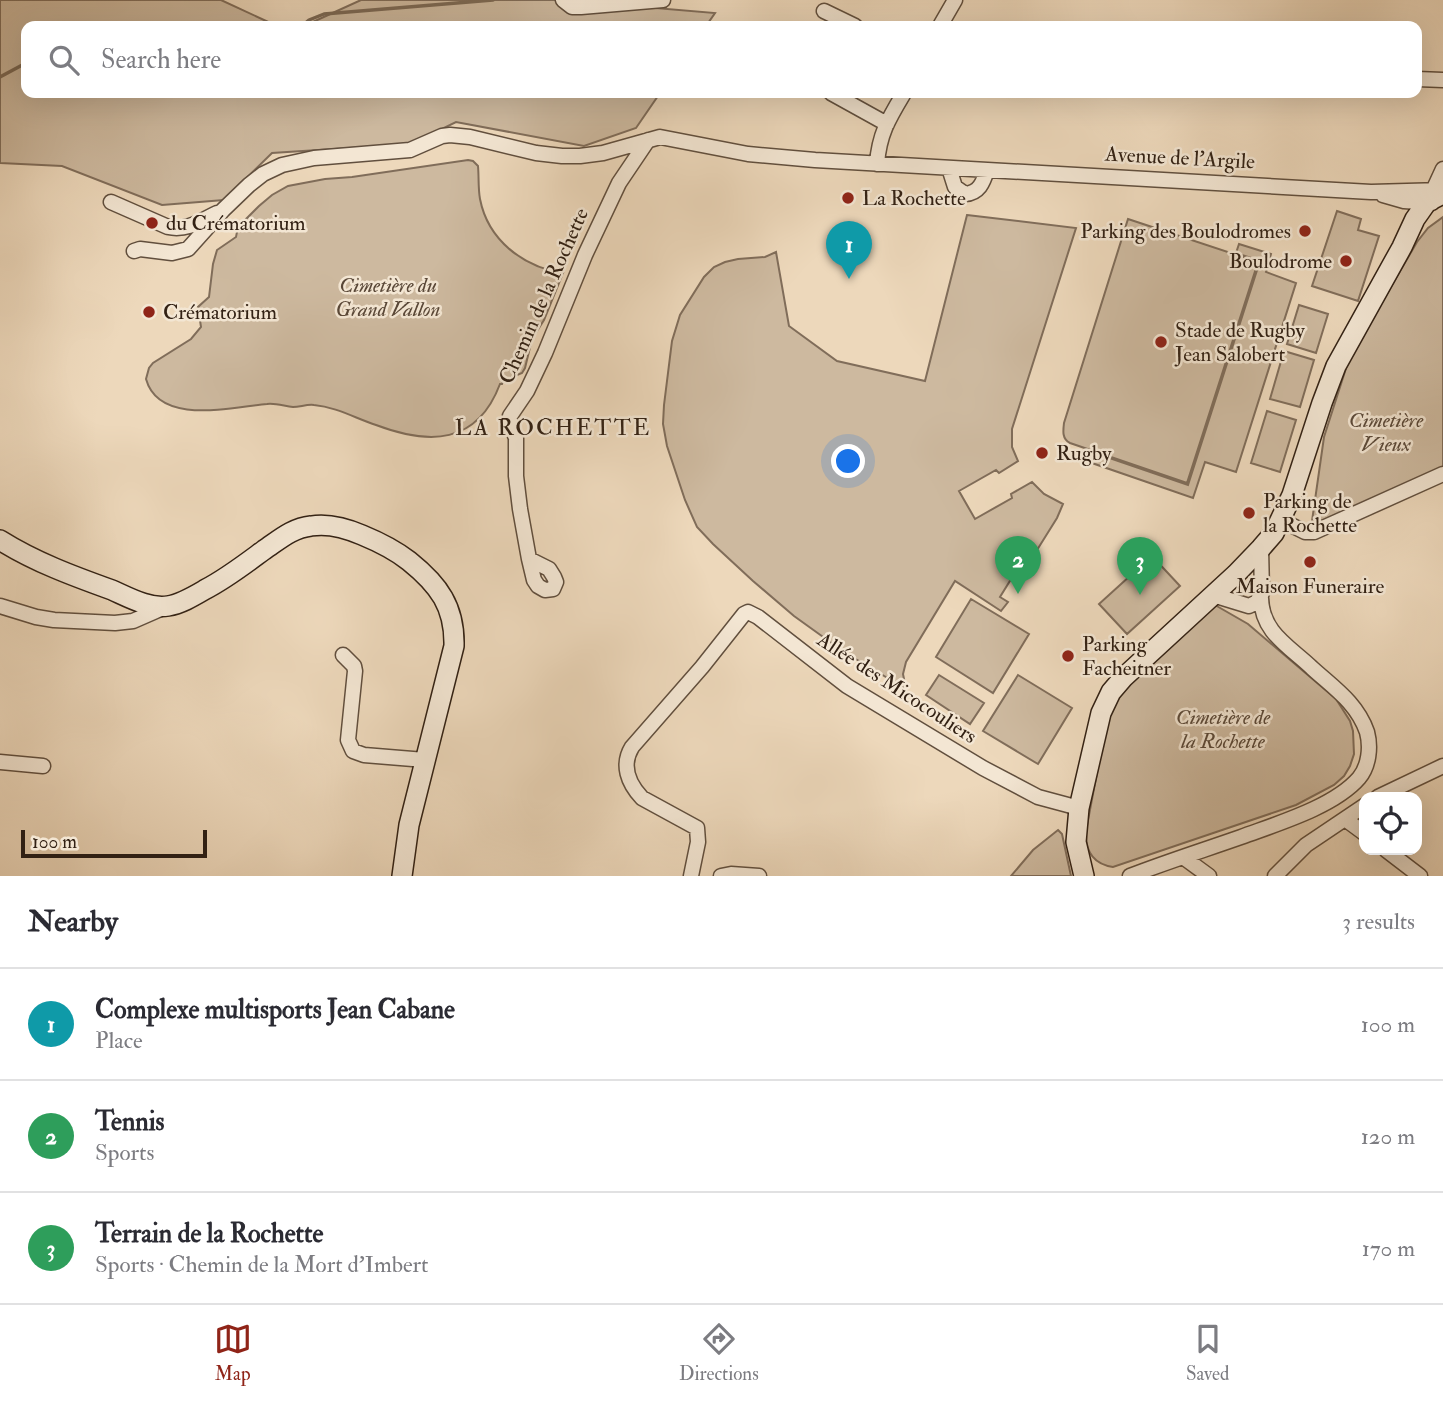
<!DOCTYPE html>
<html lang="en">
<head>
<meta charset="utf-8">
<style>
	:root { --surface:#fff; --page:#f7f7f7; --text:#2b2b33; --muted:#7c7c81; --line:#e1e1e2; --accent:#8f2418 }
	body { margin:0; font-family:"IM FELL Double Pica",serif; background:var(--page); color:var(--text) }
	.controls { position:absolute; right:21px; bottom:21px; display:grid; overflow:hidden; border-radius:14px; box-shadow:0 7px 28px #0002 }
	.controls button { width:63px; height:63px; display:grid; place-items:center; padding:0; border:0; border-bottom:2px solid var(--line); background:var(--surface); color:var(--text); font:35px sans-serif }
	.scale { position:absolute; left:21px; bottom:18px; width:186px; box-sizing:border-box; padding-left:7px; border:4px solid #322114; border-top:0; font-size:19px; line-height:24px; white-space:nowrap; color:#322114; -webkit-text-stroke:5px #f3e6d3; paint-order:stroke }
	.you { position:absolute; left:849px; top:462px; width:24px; height:24px; margin:-18px; border:5px solid #fff; border-radius:50%; background:#1a73e8; box-shadow:0 0 0 10px #1a73e833 }
	.badge { display:grid; place-items:center; width:46px; height:46px; border-radius:50%; background:var(--accent); color:#fff; font-size:23px; font-weight:700 }
	.pin { position:absolute; translate:-50% -58px; filter:drop-shadow(0 2px 4px #0008) }
	.pin::after { content:''; position:absolute; top:37px; width:24px; height:21px; background:inherit; clip-path:polygon(0 0,100% 0,50% 100%) }
	.list { margin:0; padding:0; list-style:none }
	h2 { display:flex; justify-content:space-between; align-items:center; height:91px; margin:0; padding:0 28px; font-size:30px }
	h2 small { font-size:23px; font-weight:400; color:var(--muted) }
	.list li { display:grid; grid-template-columns:46px 1fr auto; gap:21px; align-items:center; box-sizing:border-box; height:112px; padding:0 28px; border-top:2px solid var(--line) }
	.list b { display:block; font-size:26px; white-space:nowrap }
	.list p { margin:0; font-size:23px; white-space:nowrap; color:var(--muted) }
	.list em { font-size:23px; font-style:normal; color:var(--muted) }
	.icon { flex:none; width:38px; height:38px; fill:none; stroke:currentColor; stroke-width:2; stroke-linecap:round; stroke-linejoin:round }
	.map { position:relative; flex:none; width:1443px; height:876px; overflow:hidden }
	.search { position:absolute; background:var(--surface); box-shadow:0 7px 28px #0002; left:21px; right:21px; top:21px; height:77px; display:flex; align-items:center; gap:18px; box-sizing:border-box; padding:0 24px; border-radius:14px; color:var(--muted); font-size:26px }
	.sheet { height:427px; background:var(--surface) }
	nav { display:flex; justify-content:space-around; align-items:center; box-sizing:border-box; height:98px; border-top:2px solid var(--line); background:var(--surface); font-size:19px; color:var(--muted) }
	nav a { display:grid; justify-items:center; gap:4px }
	nav .on { color:var(--accent) }
	.map>svg:first-child { display:block }
	.green { fill:#cdb99f; stroke:#806d5a; stroke-width:2 }
	.lines { fill:none; stroke-linecap:round; stroke-linejoin:round }
	.stream { stroke:#7c6a56; stroke-width:3.5 }
	.street-casing { stroke:#614f3e; stroke-width:17 }
	.secondary-casing { stroke:#322114; stroke-width:22 }
	.street { stroke:#f3e6d3; stroke-width:14 }
	.secondary { stroke:#f3e6d3; stroke-width:19 }
	.poi-dot { fill:#8f2418; stroke:#f3e6d3; stroke-width:2.5 }
	.labels { text-anchor:middle; dominant-baseline:central; stroke-width:5; stroke-linejoin:round; paint-order:stroke }
	.street-label { font-size:21px; fill:#322114; stroke:#f3e6d3 }
	.poi-label { font-size:21px; fill:#322114; stroke:#f3e6d3; text-anchor:start }
	.park-label { font-size:21px; font-style:italic; fill:#594737; stroke:#f3e6d3 }
	.neighbourhood-label { font-size:23px; letter-spacing:2px; fill:#322114; stroke:#f3e6d3 }
</style>
</head>
<body>
<div class="map">
<svg width="1443" height="876" viewBox="0 0 1443 876">
	<rect width="100%" height="100%" fill="#edd8bb"/>
	<filter id="stains"><feTurbulence type="fractalNoise" baseFrequency=".00286" numOctaves="4"/><feColorMatrix values="0 0 0 0 .2 0 0 0 0 .09 0 0 0 0 .02 0 0 0 .5 -.17"/></filter>
	<radialGradient id="worn" r=".72"><stop offset=".6" stop-color="#630" stop-opacity="0"/><stop offset="1" stop-color="#630" stop-opacity=".3"/></radialGradient>
	<!-- green -->
	<path class="green" d="M 0,0 L 221,0 L 277,26 L 26,26 L 26,93 L 660,93 L 636,128 L 584,146 L 456,122 L 411,144 L 272,153 L 224,200 L 162,205 L 62,166 L 0,163 Z
		M 361,0 L 561,0 L 715,13 L 706,26 L 304,26 Z
		M 468,160 L 473,161 L 478,166 C 479,177 478,188 480,199 C 488,240 523,267 563,273 L 544,320 L 532,339 L 525,368 L 522,373 L 503,381 L 502,384 L 500,384 C 477,445 429,445 376,425 C 355,418 336,407 314,405 C 307,404 300,407 293,407 C 284,406 276,403 267,404 C 232,407 159,426 146,379 L 149,368 L 153,363 L 191,339 L 201,327 L 198,307 L 209,297 L 213,264 L 217,250 L 236,237 L 238,227 L 259,206 L 272,195 L 288,186 L 325,179 L 352,177 Z
		M 1337,211 L 1361,219 L 1358,230 L 1379,236 L 1358,301 L 1312,286 Z
		M 967,215 L 1076,228 L 1012,429 L 1012,447 L 1018,461 L 999,473 L 996,470 L 959,491 L 975,519 L 1012,498 L 1011,494 L 1032,482 L 1044,494 L 1063,504 L 1057,518 L 1027,566 L 1029,568 L 1021,581 L 1013,576 L 1000,597 L 1008,602 L 1001,611 L 955,581 L 906,662 L 903,674 L 906,689 L 844,652 L 794,616 L 753,581 L 713,544 L 697,527 L 685,500 L 667,446 L 663,424 L 664,405 L 672,341 L 680,315 L 704,277 L 714,267 L 725,262 L 738,259 L 765,257 L 776,252 L 789,326 L 837,361 L 925,381 Z
		M 1443,217 L 1443,470 L 1311,528 L 1324,437 L 1349,359 L 1417,242 L 1428,228 Z
		M 1128,219 L 1258,262 L 1187,483 L 1070,443 C 1062,439 1063,431 1064,423 Z
		M 1239,244 L 1271,254 L 1266,272 L 1296,283 L 1236,472 L 1205,462 L 1193,498 L 1089,462 L 1092,452 L 1188,485 L 1260,261 L 1236,253 Z
		M 1299,305 L 1328,314 L 1316,353 L 1287,344 Z
		M 1284,351 L 1314,360 L 1300,407 L 1270,399 Z
		M 1267,411 L 1296,420 L 1280,472 L 1251,463 Z
		M 1152,556 L 1180,586 L 1127,634 L 1099,604 Z
		M 971,599 L 1029,634 L 993,693 L 936,657 Z
		M 1215,605 L 1248,624 L 1336,699 L 1350,721 L 1353,731 L 1354,754 L 1350,766 L 1344,776 L 1334,785 L 1296,805 L 1113,867 C 1093,864 1085,851 1086,831 L 1106,725 L 1119,695 Z
		M 939,675 L 984,703 L 970,724 L 926,695 Z
		M 1018,675 L 1072,708 L 1038,764 L 983,731 Z
		M 1058,830 L 1062,834 L 1071,876 L 1011,876 L 1033,850 Z"/>
	<g class="lines">
		<!-- stream -->
		<path class="stream" d="M 302,26 L 309,20 L 324,14 L 493,0
			M 0,77 L 26,63"/>
		<defs>
			<path id="street" d="M 563,0 L 572,7 L 581,7 L 663,0
				M 824,11 L 855,26
				M 940,26 L 955,0
				M 1417,79 L 1443,80
				M 831,93 L 887,124
				M 877,164 C 879,134 889,118 904,93
				M 949,168 L 955,187 L 965,194 C 979,193 983,183 987,170
				M 1383,195 L 1404,201 L 1432,203
				M 1431,195 L 1443,169
				M 111,202 L 168,227 C 187,231 201,221 217,213
				M 134,251 L 140,249 L 172,253 L 188,249 L 223,210 L 249,185 L 263,174 L 282,165 L 314,158 L 410,150 L 442,136 L 450,135 L 470,137 L 536,153 L 562,156 L 580,156 L 603,153 L 660,137 L 748,154 L 815,160 L 1371,192 L 1443,190
				M 1281,520 L 1305,532 L 1314,532 L 1443,474
				M 529,559 L 549,569 L 554,577 L 556,582 L 553,589 L 545,590 L 538,586 L 534,580 L 529,559 L 520,509 L 516,476 L 516,438 L 510,423 L 510,416 L 527,391 L 545,353 L 585,255 L 619,183 L 648,140
				M 1213,595 L 1249,606 L 1257,602 L 1262,593 L 1261,548
				M 0,606 L 36,617 L 54,620 L 115,623 L 133,621 L 165,607
				M 343,655 L 354,666 L 355,671 L 348,740 L 353,751 L 364,755 L 425,760
				M 0,762 L 43,766
				M 1378,797 L 1443,766
				M 1345,819 L 1364,833
				M 1386,850 L 1420,876
				M 1183,857 L 1209,876
				M 691,876 L 698,842 L 697,828 L 642,798 C 628,783 621,765 632,747 L 702,667 L 744,614 L 748,612 L 758,617 L 847,686 L 983,768 L 1038,797 L 1079,808
				M 721,876 L 731,874 L 759,876
				M 1130,876 C 1166,862 1204,850 1241,837 C 1276,824 1334,807 1359,778 C 1369,766 1371,747 1367,732 C 1357,703 1334,688 1312,668 C 1289,646 1262,633 1261,598
				M 1275,876 L 1306,845 L 1364,806"/>
			<path id="secondary" d="M 0,540 C 35,562 73,576 112,590 C 128,597 149,609 168,606 C 181,604 194,596 206,589 C 227,578 245,564 264,550 C 279,540 292,528 311,526 C 329,523 346,528 362,535 C 379,542 395,550 409,561 C 439,585 455,607 454,646 L 409,825 L 402,876
				M 1084,876 L 1076,842 L 1079,808 L 1101,713 L 1111,692 L 1123,678 L 1236,574 L 1261,548 L 1274,533 L 1292,495 L 1322,403 L 1336,366 L 1402,247 L 1415,219 L 1427,202 L 1443,194"/>
		</defs>
		<!-- street casing -->
		<use href="#street" class="street-casing"/>
		<!-- secondary casing -->
		<use href="#secondary" class="secondary-casing"/>
		<!-- street -->
		<use href="#street" class="street"/>
		<!-- secondary -->
		<use href="#secondary" class="secondary"/>
	</g>
	<!-- markers -->
	<g class="poi-dot">
		<circle cx="848" cy="198" r="7"/>
		<circle cx="152" cy="223" r="7"/>
		<circle cx="1305" cy="231" r="7"/>
		<circle cx="1346" cy="261" r="7"/>
		<circle cx="149" cy="312" r="7"/>
		<circle cx="1161" cy="342" r="7"/>
		<circle cx="1042" cy="453" r="7"/>
		<circle cx="1249" cy="513" r="7"/>
		<circle cx="1310" cy="562" r="7"/>
		<circle cx="1068" cy="656" r="7"/>
	</g>
	<g class="labels">
		<!-- street labels -->
		<g class="street-label">
			<text transform="translate(1180 158) rotate(3)">Avenue de l'Argile</text>
			<text transform="translate(544 296) rotate(-66)">Chemin de la Rochette</text>
			<text transform="translate(897 688) rotate(33)">Allée des Micocouliers</text>
		</g>
		<!-- poi labels -->
		<g class="poi-label">
			<text x="862" y="198">La Rochette</text>
			<text x="166" y="223">du Crématorium</text>
			<text x="1291" y="231" text-anchor="end">Parking des Boulodromes</text>
			<text x="1332" y="261" text-anchor="end">Boulodrome</text>
			<text x="163" y="312">Crématorium</text>
			<text x="1175" y="330">Stade de Rugby<tspan x="1175" dy="24">Jean Salobert</tspan></text>
			<text x="1056" y="453">Rugby</text>
			<text x="1263" y="501">Parking de<tspan x="1263" dy="24">la Rochette</tspan></text>
			<text x="1310" y="586" text-anchor="middle">Maison Funeraire</text>
			<text x="1082" y="644">Parking<tspan x="1082" dy="24">Facheitner</tspan></text>
		</g>
		<!-- park labels -->
		<g class="park-label">
			<text x="388" y="285">Cimetière du<tspan x="388" dy="24">Grand Vallon</tspan></text>
			<text x="1386" y="420">Cimetière<tspan x="1386" dy="24">Vieux</tspan></text>
			<text x="1223" y="717">Cimetière de<tspan x="1223" dy="24">la Rochette</tspan></text>
		</g>
		<!-- neighbourhood labels -->
		<g class="neighbourhood-label">
			<text x="553" y="427">LA ROCHETTE</text>
		</g>
	</g>
	<rect width="100%" height="100%" filter="url(#stains)"/>
	<rect width="100%" height="100%" fill="url(#worn)"/>
</svg>
<div class="controls">
<button><svg class="icon" aria-label="locate" viewBox="0 0 24 24"><circle cx="12" cy="12" r="6"/><path d="M12 2v4M12 18v4M2 12h4M18 12h4"/></svg></button>
</div>
<div class="scale">100 m</div>
<div class="you"></div>
<div class="pin badge" style="left:849px;top:279px;background:#0f9aa8">1</div>
<div class="pin badge" style="left:1018px;top:594px;background:#2e9e5b">2</div>
<div class="pin badge" style="left:1140px;top:595px;background:#2e9e5b">3</div>
<div class="search"><svg class="icon" aria-label="search" viewBox="0 0 24 24"><circle cx="10" cy="10" r="6"/><path d="M15 15l6 6"/></svg>Search here</div>
</div>
<section class="sheet">
<h2>Nearby<small>3 results</small></h2>
<ul class="list">
<li><span class="badge" style="background:#0f9aa8">1</span><div><b>Complexe multisports Jean Cabane</b><p>Place</p></div><em>100 m</em></li>
<li><span class="badge" style="background:#2e9e5b">2</span><div><b>Tennis</b><p>Sports</p></div><em>120 m</em></li>
<li><span class="badge" style="background:#2e9e5b">3</span><div><b>Terrain de la Rochette</b><p>Sports · Chemin de la Mort d'Imbert</p></div><em>170 m</em></li>
</ul>
</section>
<nav>
<a class="on"><svg class="icon" aria-label="map" viewBox="0 0 24 24"><path d="M3 6l6-2 6 2 6-2v14l-6 2-6-2-6 2zM9 4v14M15 6v14"/></svg>Map</a>
<a><svg class="icon" aria-label="directions" viewBox="0 0 24 24"><path d="M12 3l9 9-9 9-9-9zM9 14v-3h6M13 9l2 2-2 2"/></svg>Directions</a>
<a><svg class="icon" aria-label="saved" viewBox="0 0 24 24"><path d="M7 4h10v16l-5-4-5 4z"/></svg>Saved</a>
</nav>
</body>
</html>
